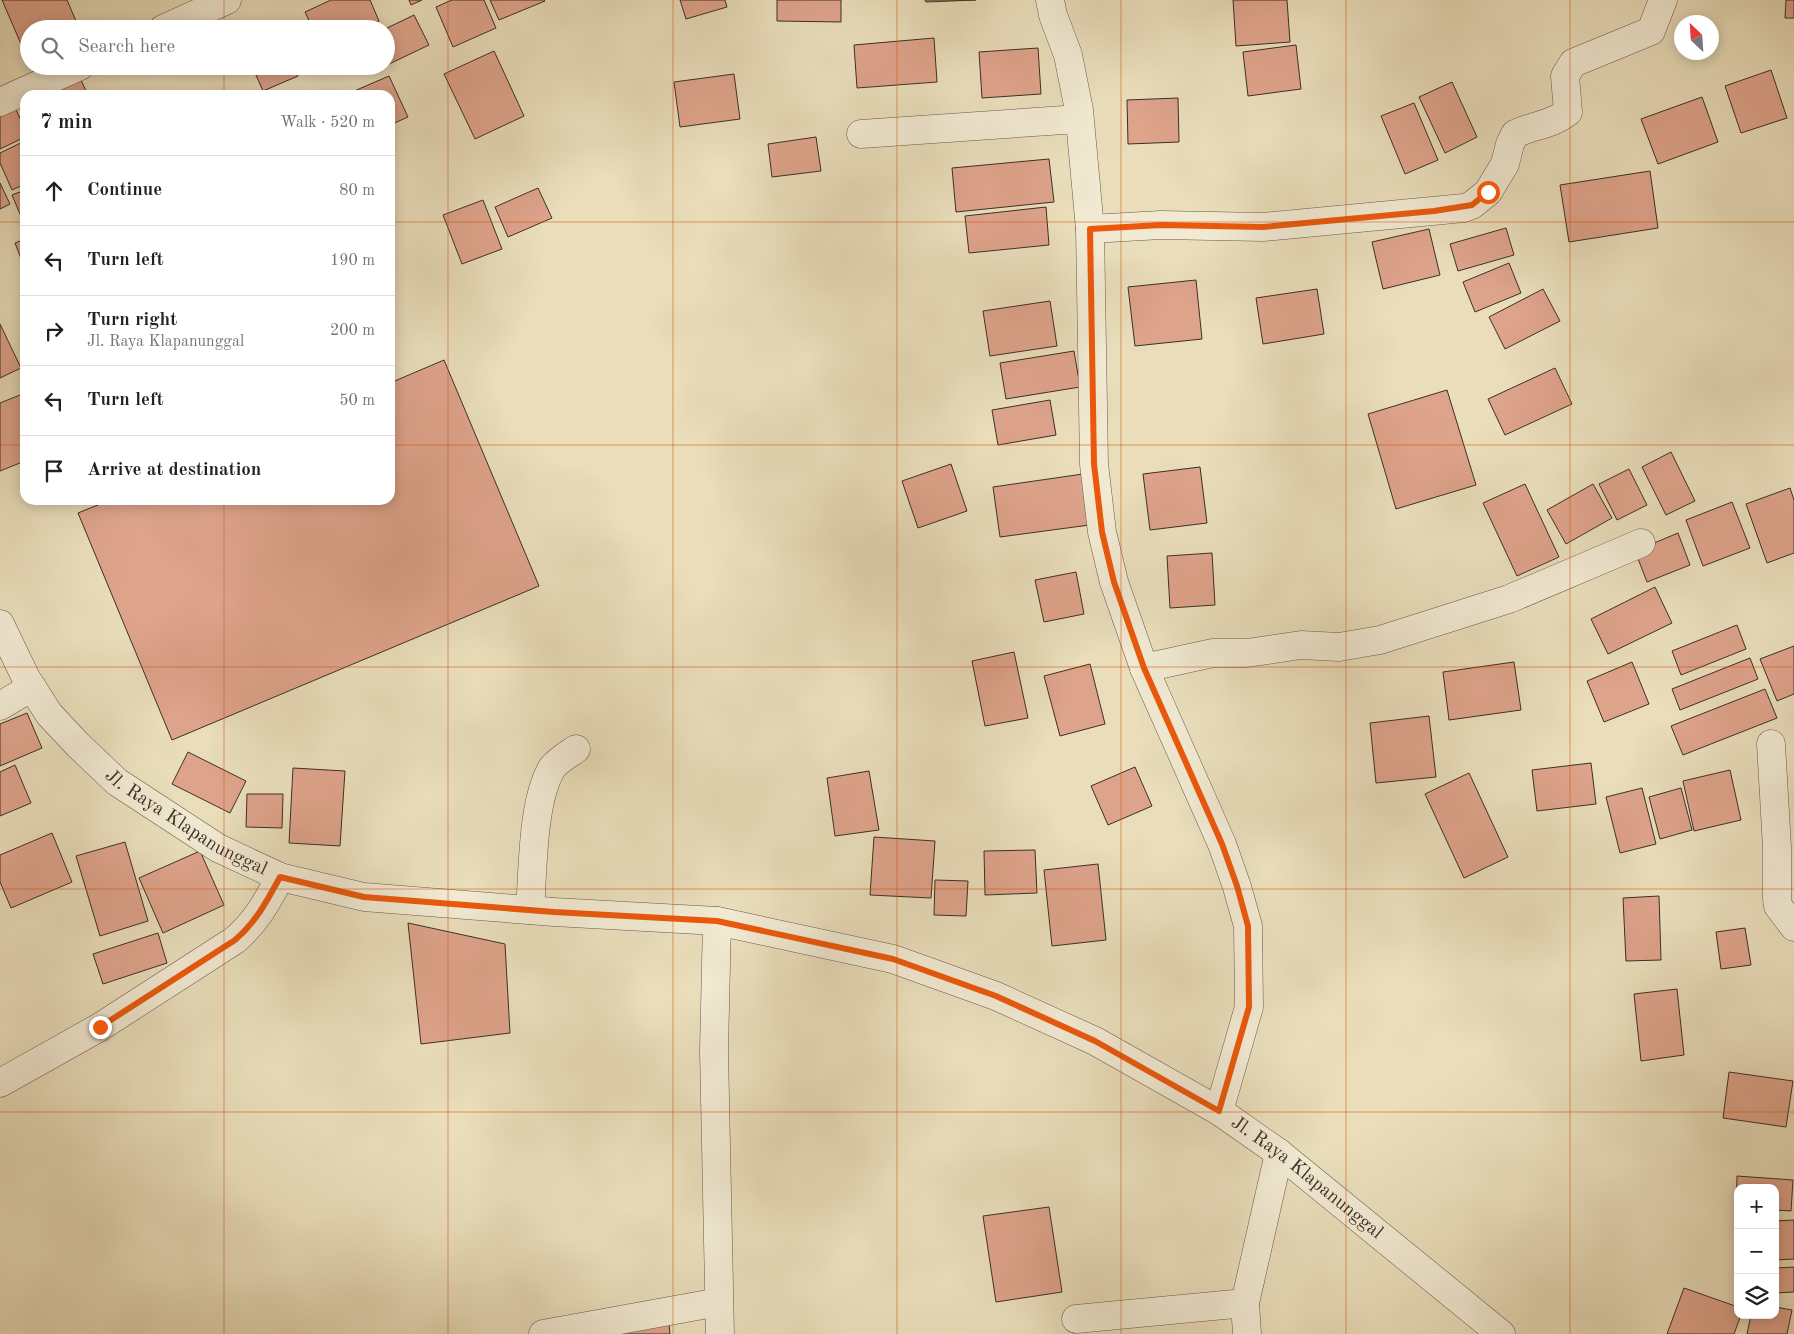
<!DOCTYPE html>
<html lang="en">
<head>
<meta charset="utf-8">
<style>
	:root { --surface:#fff; --page:#f6f6f6; --text:#202124; --muted:#757577; --line:#e0e0e0 }
	body { margin:0; font-family:"Old Standard TT",serif; background:var(--page); color:var(--text) }
	.controls { position:absolute; right:15px; bottom:15px; display:grid; overflow:hidden; border-radius:10px; box-shadow:0 2px 12px #0003 }
	.controls button { width:45px; height:45px; display:grid; place-items:center; padding:0; border:0; border-bottom:1px solid var(--line); background:var(--surface); color:var(--text); font:25px sans-serif }
	.compass { position:absolute; left:1674px; top:15px; width:45px; height:45px; border-radius:50%; background:var(--surface); box-shadow:0 2px 12px #0003; rotate:335deg }
	.stop { position:absolute; width:15px; height:15px; margin:-11px; border:4px solid #ea580c; border-radius:50%; background:#fff }
	.stop.end { background:#ea580c; border-color:#fff; box-shadow:0 1px 5px #0008 }
	.list { margin:0; padding:0; list-style:none }
	h2 { display:flex; justify-content:space-between; align-items:center; height:65px; margin:0; padding:0 20px; font-size:21px }
	h2 small { font-size:16px; font-weight:400; color:var(--muted) }
	.list li { display:grid; grid-template-columns:32px 1fr auto; gap:15px; align-items:center; box-sizing:border-box; height:70px; padding:0 20px; border-top:1px solid var(--line) }
	.list b { display:block; font-size:19px; white-space:nowrap }
	.list p { margin:0; font-size:16px; white-space:nowrap; color:var(--muted) }
	.list em { font-size:16px; font-style:normal; color:var(--muted) }
	.icon { flex:none; width:28px; height:28px; fill:none; stroke:currentColor; stroke-width:2; stroke-linecap:round; stroke-linejoin:round }
	.map { position:relative; flex:none; width:1794px; height:1334px; overflow:hidden }
	.search { position:absolute; background:var(--surface); box-shadow:0 2px 12px #0003; left:20px; top:20px; width:375px; height:55px; display:flex; align-items:center; gap:12px; box-sizing:border-box; padding:0 18px; border-radius:28px; color:var(--muted); font-size:19px }
	.panel { position:absolute; background:var(--surface); box-shadow:0 2px 12px #0003; left:20px; top:90px; width:375px; height:415px; border-radius:15px }
	.map>svg:first-child { display:block }
	.building { fill:#dea38b; stroke:#3d2f25 }
	.lines { fill:none; stroke-linecap:round; stroke-linejoin:round }
	.minor-casing { stroke:#685a4a; stroke-width:29 }
	.minor { stroke:#f1e9d2; stroke-width:28 }
	.route { stroke:#ea580c; stroke-width:6 }
	.grid { fill:none; stroke:#ce5310; stroke-width:1; stroke-opacity:0.55 }
	.labels { text-anchor:middle; dominant-baseline:central; stroke-width:5; stroke-linejoin:round; paint-order:stroke }
	.street-label { font-size:19px; fill:#3d2f25; stroke:#f1e9d2 }
</style>
</head>
<body>
<div class="map">
<svg width="1794" height="1334" viewBox="0 0 1794 1334">
	<rect width="100%" height="100%" fill="#e9ddba"/>
	<filter id="stains"><feTurbulence type="fractalNoise" baseFrequency=".004" numOctaves="4"/><feColorMatrix values="0 0 0 0 .2 0 0 0 0 .09 0 0 0 0 .02 0 0 0 .5 -.17"/></filter>
	<radialGradient id="worn" r=".72"><stop offset=".6" stop-color="#630" stop-opacity="0"/><stop offset="1" stop-color="#630" stop-opacity=".3"/></radialGradient>
	<!-- building -->
	<path class="building" d="M 2,0 L 67,0 L 76,21 L 57,29 L 29,29 L 29,41 L 21,44 Z
		M 331,0 L 370,0 L 379,21 L 362,29 L 313,29 L 305,12 Z
		M 409,0 L 422,0 L 411,5 Z
		M 452,0 L 484,0 L 496,28 L 453,47 L 436,7 Z
		M 490,0 L 544,0 L 545,1 L 499,20 Z
		M 680,0 L 725,0 L 727,7 L 686,19 Z
		M 777,0 L 841,0 L 841,22 L 777,21 Z
		M 925,0 L 976,0 L 926,2 Z
		M 1233,0 L 1287,0 L 1290,42 L 1236,46 Z
		M 1786,0 L 1794,0 L 1794,18 L 1785,18 Z
		M 414,15 L 429,45 L 387,65 L 385,29 Z
		M 275,24 L 277,29 L 264,29 Z
		M 934,38 L 937,82 L 857,88 L 854,45 Z
		M 1296,45 L 1301,89 L 1248,96 L 1243,52 Z
		M 1038,48 L 1041,94 L 982,98 L 979,52 Z
		M 494,51 L 524,116 L 475,139 L 444,74 Z
		M 252,66 L 293,66 L 298,76 L 263,91 Z
		M 1771,70 L 1787,118 L 1741,133 L 1725,86 Z
		M 734,74 L 740,119 L 680,127 L 674,82 Z
		M 389,76 L 408,117 L 390,125 L 390,95 L 345,95 Z
		M 80,78 L 88,95 L 45,95 Z
		M 1452,82 L 1477,137 L 1445,153 L 1419,97 Z
		M 1702,97 L 1718,142 L 1658,164 L 1641,119 Z
		M 1178,98 L 1179,142 L 1128,144 L 1127,100 Z
		M 11,99 L 25,129 L 25,137 L 0,149 L 0,104 Z
		M 1414,103 L 1438,160 L 1405,174 L 1381,116 Z
		M 816,137 L 821,171 L 772,177 L 768,144 Z
		M 25,141 L 25,184 L 12,190 L 0,163 L 0,153 Z
		M 1049,159 L 1054,202 L 956,212 L 952,168 Z
		M 1650,171 L 1658,228 L 1569,242 L 1560,185 Z
		M 0,183 L 10,204 L 0,209 Z
		M 538,188 L 552,218 L 508,237 L 495,207 Z
		M 25,190 L 25,226 L 12,195 Z
		M 483,200 L 502,249 L 462,264 L 443,215 Z
		M 1046,207 L 1049,245 L 969,253 L 965,216 Z
		M 1506,228 L 1514,255 L 1458,271 L 1450,244 Z
		M 1429,229 L 1440,275 L 1383,289 L 1372,242 Z
		M 25,239 L 25,269 L 15,243 Z
		M 1509,263 L 1521,293 L 1475,312 L 1463,282 Z
		M 1196,280 L 1202,339 L 1135,346 L 1128,287 Z
		M 1317,289 L 1324,334 L 1263,344 L 1256,298 Z
		M 1543,289 L 1560,321 L 1505,349 L 1489,317 Z
		M 1050,301 L 1057,346 L 990,356 L 983,311 Z
		M 0,324 L 21,368 L 0,378 Z
		M 1074,351 L 1080,387 L 1006,399 L 1000,363 Z
		M 444,360 L 539,586 L 172,740 L 78,513 L 110,500 L 390,500 L 390,383 Z
		M 1555,368 L 1572,404 L 1505,435 L 1488,399 Z
		M 1447,390 L 1476,485 L 1396,509 L 1368,414 Z
		M 25,393 L 25,461 L 0,471 L 0,403 Z
		M 1050,400 L 1056,435 L 998,445 L 992,410 Z
		M 1671,452 L 1695,501 L 1666,515 L 1642,467 Z
		M 951,464 L 967,511 L 918,528 L 902,481 Z
		M 1200,467 L 1207,523 L 1150,530 L 1143,474 Z
		M 1629,469 L 1647,505 L 1617,520 L 1599,484 Z
		M 1090,473 L 1097,524 L 1000,537 L 993,487 Z
		M 1525,484 L 1559,557 L 1517,576 L 1483,503 Z
		M 1593,484 L 1612,518 L 1566,544 L 1547,510 Z
		M 1790,488 L 1794,500 L 1794,553 L 1767,563 L 1746,504 Z
		M 1732,502 L 1750,548 L 1703,566 L 1686,520 Z
		M 1678,533 L 1690,565 L 1647,582 L 1635,551 Z
		M 1212,553 L 1215,605 L 1170,608 L 1167,556 Z
		M 1076,572 L 1084,614 L 1044,622 L 1035,580 Z
		M 1655,587 L 1672,623 L 1608,654 L 1591,619 Z
		M 1737,625 L 1746,649 L 1681,675 L 1672,651 Z
		M 1794,646 L 1794,694 L 1777,701 L 1760,659 Z
		M 1014,652 L 1028,718 L 985,726 L 972,661 Z
		M 1750,658 L 1758,679 L 1680,710 L 1672,689 Z
		M 1514,662 L 1521,710 L 1449,720 L 1443,672 Z
		M 1632,662 L 1649,704 L 1604,722 L 1587,681 Z
		M 1090,664 L 1105,724 L 1060,736 L 1044,676 Z
		M 1765,689 L 1777,718 L 1683,755 L 1671,726 Z
		M 27,713 L 42,748 L 0,766 L 0,724 Z
		M 1429,716 L 1436,777 L 1376,783 L 1370,723 Z
		M 188,752 L 246,781 L 230,813 L 172,784 Z
		M 1591,763 L 1596,804 L 1537,811 L 1532,770 Z
		M 15,765 L 31,803 L 0,816 L 0,772 Z
		M 1135,767 L 1152,806 L 1108,825 L 1091,786 Z
		M 293,768 L 345,771 L 340,846 L 289,843 Z
		M 1730,770 L 1741,820 L 1694,831 L 1683,781 Z
		M 869,771 L 879,830 L 835,836 L 827,778 Z
		M 1469,773 L 1508,857 L 1464,878 L 1425,794 Z
		M 1642,788 L 1656,844 L 1620,853 L 1606,797 Z
		M 1681,788 L 1692,830 L 1660,839 L 1649,797 Z
		M 247,794 L 283,794 L 282,828 L 246,827 Z
		M 52,833 L 72,882 L 11,908 L 0,882 L 0,855 Z
		M 874,837 L 935,841 L 931,898 L 870,895 Z
		M 125,842 L 148,921 L 100,936 L 76,856 Z
		M 1035,850 L 1037,893 L 985,895 L 984,851 Z
		M 200,851 L 224,905 L 163,933 L 139,878 Z
		M 1098,864 L 1106,940 L 1052,946 L 1044,870 Z
		M 935,880 L 968,881 L 966,916 L 934,915 Z
		M 1659,896 L 1661,960 L 1626,961 L 1623,898 Z
		M 408,923 L 505,944 L 510,1033 L 421,1044 Z
		M 1745,928 L 1751,965 L 1721,969 L 1716,932 Z
		M 158,933 L 167,963 L 103,984 L 93,954 Z
		M 1677,989 L 1684,1055 L 1641,1061 L 1634,994 Z
		M 1729,1072 L 1793,1081 L 1786,1127 L 1723,1118 Z
		M 1737,1176 L 1793,1180 L 1791,1211 L 1775,1210 L 1775,1188 L 1738,1188 L 1738,1208 L 1736,1208 Z
		M 1049,1207 L 1062,1292 L 996,1302 L 983,1216 Z
		M 1794,1220 L 1794,1259 L 1775,1260 L 1775,1221 Z
		M 1794,1267 L 1794,1292 L 1775,1293 L 1775,1268 Z
		M 1684,1288 L 1738,1307 L 1738,1315 L 1741,1315 L 1734,1334 L 1667,1334 Z
		M 1775,1307 L 1792,1310 L 1787,1334 L 1747,1334 L 1751,1315 L 1775,1315 Z
		M 669,1324 L 670,1334 L 599,1334 Z"/>
	<g class="lines">
		<defs>
			<g id="minor">
				<path d="M 1050,0 L 1053,15 L 1068,55 L 1079,110 L 1090,229 L 1094,464 L 1102,532 L 1114,582 L 1144,668 L 1222,844 L 1237,887 L 1248,926 L 1249,1007 L 1219,1111"/>
				<path d="M 163,29 L 227,0"/>
				<path d="M 0,102 L 80,66"/>
				<path d="M 861,134 L 1079,119"/>
				<path d="M 1090,229 L 1161,225 L 1263,227 L 1464,208 L 1472,205 L 1488,192 L 1505,164 L 1510,144 L 1515,134 C 1533,125 1552,125 1568,112 L 1565,76 L 1573,63 L 1651,31 L 1663,0"/>
				<path id="s1" d="M 0,624 L 26,678 L 49,714 L 78,745 L 117,782 L 218,848 L 280,877 L 364,897 L 554,912 L 717,921 L 893,959 L 996,996 L 1095,1041 L 1219,1111 L 1279,1153 L 1501,1334"/>
				<path d="M 1144,668 L 1213,653 L 1247,653 L 1301,645 L 1339,647 L 1380,640 L 1509,599 L 1641,543"/>
				<path d="M 0,706 L 32,687"/>
				<path d="M 1771,744 L 1777,847 L 1777,899 L 1778,906 L 1794,927"/>
				<path d="M 530,910 C 533,871 532,801 552,768 C 557,761 569,754 576,749"/>
				<path d="M 717,921 L 714,1051 L 720,1334"/>
				<path d="M 0,1083 L 100,1027 L 235,940 C 256,922 267,902 280,877"/>
				<path d="M 1076,1319 L 1245,1303"/>
				<path d="M 543,1334 L 719,1302"/>
				<path d="M 1247,1334 L 1245,1303 L 1279,1153"/>
			</g>
		</defs>
		<!-- minor casing -->
		<use href="#minor" class="minor-casing"/>
		<!-- minor -->
		<use href="#minor" class="minor"/>
	</g>
	<g class="lines">
		<!-- route -->
		<path class="route" d="M 100,1027 L 235,940 C 256,922 267,901 280,877 L 364,897 L 554,912 L 717,921 L 893,959 L 996,996 L 1095,1041 L 1219,1111 L 1249,1007 L 1248,926 L 1237,886 L 1222,844 L 1144,668 L 1114,582 L 1102,532 L 1094,464 L 1090,229 L 1161,225 L 1263,227 L 1434,211 L 1472,205 L 1488,192"/>
	</g>
	<!-- grid -->
	<path class="grid" d="M 224,0 L 224,29M 448,0 L 448,1334M 673,0 L 673,1334M 897,0 L 897,1334M 1121,0 L 1121,1334M 1346,0 L 1346,1334M 1570,0 L 1570,1334M 224,66 L 224,95M 0,222 L 25,222M 390,222 L 1794,222M 0,445 L 25,445M 390,445 L 1794,445M 224,500 L 224,1334M 0,667 L 1794,667M 0,889 L 1794,889M 0,1112 L 1794,1112"/>
	<g class="labels">
		<!-- street labels -->
		<g class="street-label">
			<text stroke="none"><textPath href="#s1" startOffset="279">Jl. Raya Klapanunggal</textPath></text>
			<text stroke="none"><textPath href="#s1" startOffset="1479">Jl. Raya Klapanunggal</textPath></text>
		</g>
	</g>
	<rect width="100%" height="100%" filter="url(#stains)"/>
	<rect width="100%" height="100%" fill="url(#worn)"/>
</svg>
<div class="controls">
<button>+</button>
<button>−</button>
<button><svg class="icon" aria-label="layers" viewBox="0 0 24 24"><path d="M12 4l9 5-9 5-9-5zM3 14l9 5 9-5"/></svg></button>
</div>
<svg class="compass" viewBox="-18 -18 36 36"><path d="M0-13l5 13h-10z" fill="#e53935"/><path d="M0 13l5-13h-10z" fill="#757577"/></svg>
<div class="stop" style="left:1488px;top:192px"></div>
<div class="stop end" style="left:100px;top:1027px"></div>
<div class="search"><svg class="icon" aria-label="search" viewBox="0 0 24 24"><circle cx="10" cy="10" r="6"/><path d="M15 15l6 6"/></svg>Search here</div>
<section class="panel">
<h2>7 min<small>Walk · 520 m</small></h2>
<ul class="list">
<li><svg class="icon" aria-label="ahead" viewBox="0 0 24 24"><path d="M12 20V5M6 11l6-6 6 6"/></svg><div><b>Continue</b></div><em>80 m</em></li>
<li><svg class="icon" aria-label="left" viewBox="0 0 24 24"><path d="M17 20v-9H6M10 6l-5 5 5 5"/></svg><div><b>Turn left</b></div><em>190 m</em></li>
<li><svg class="icon" aria-label="right" viewBox="0 0 24 24"><path d="M7 20v-9h11M14 6l5 5-5 5"/></svg><div><b>Turn right</b><p>Jl. Raya Klapanunggal</p></div><em>200 m</em></li>
<li><svg class="icon" aria-label="left" viewBox="0 0 24 24"><path d="M17 20v-9H6M10 6l-5 5 5 5"/></svg><div><b>Turn left</b></div><em>50 m</em></li>
<li><svg class="icon" aria-label="arrive" viewBox="0 0 24 24"><path d="M6 21V4h12l-3 4 3 4H6"/></svg><div><b>Arrive at destination</b></div></li>
</ul>
</section>
</div>
</body>
</html>
